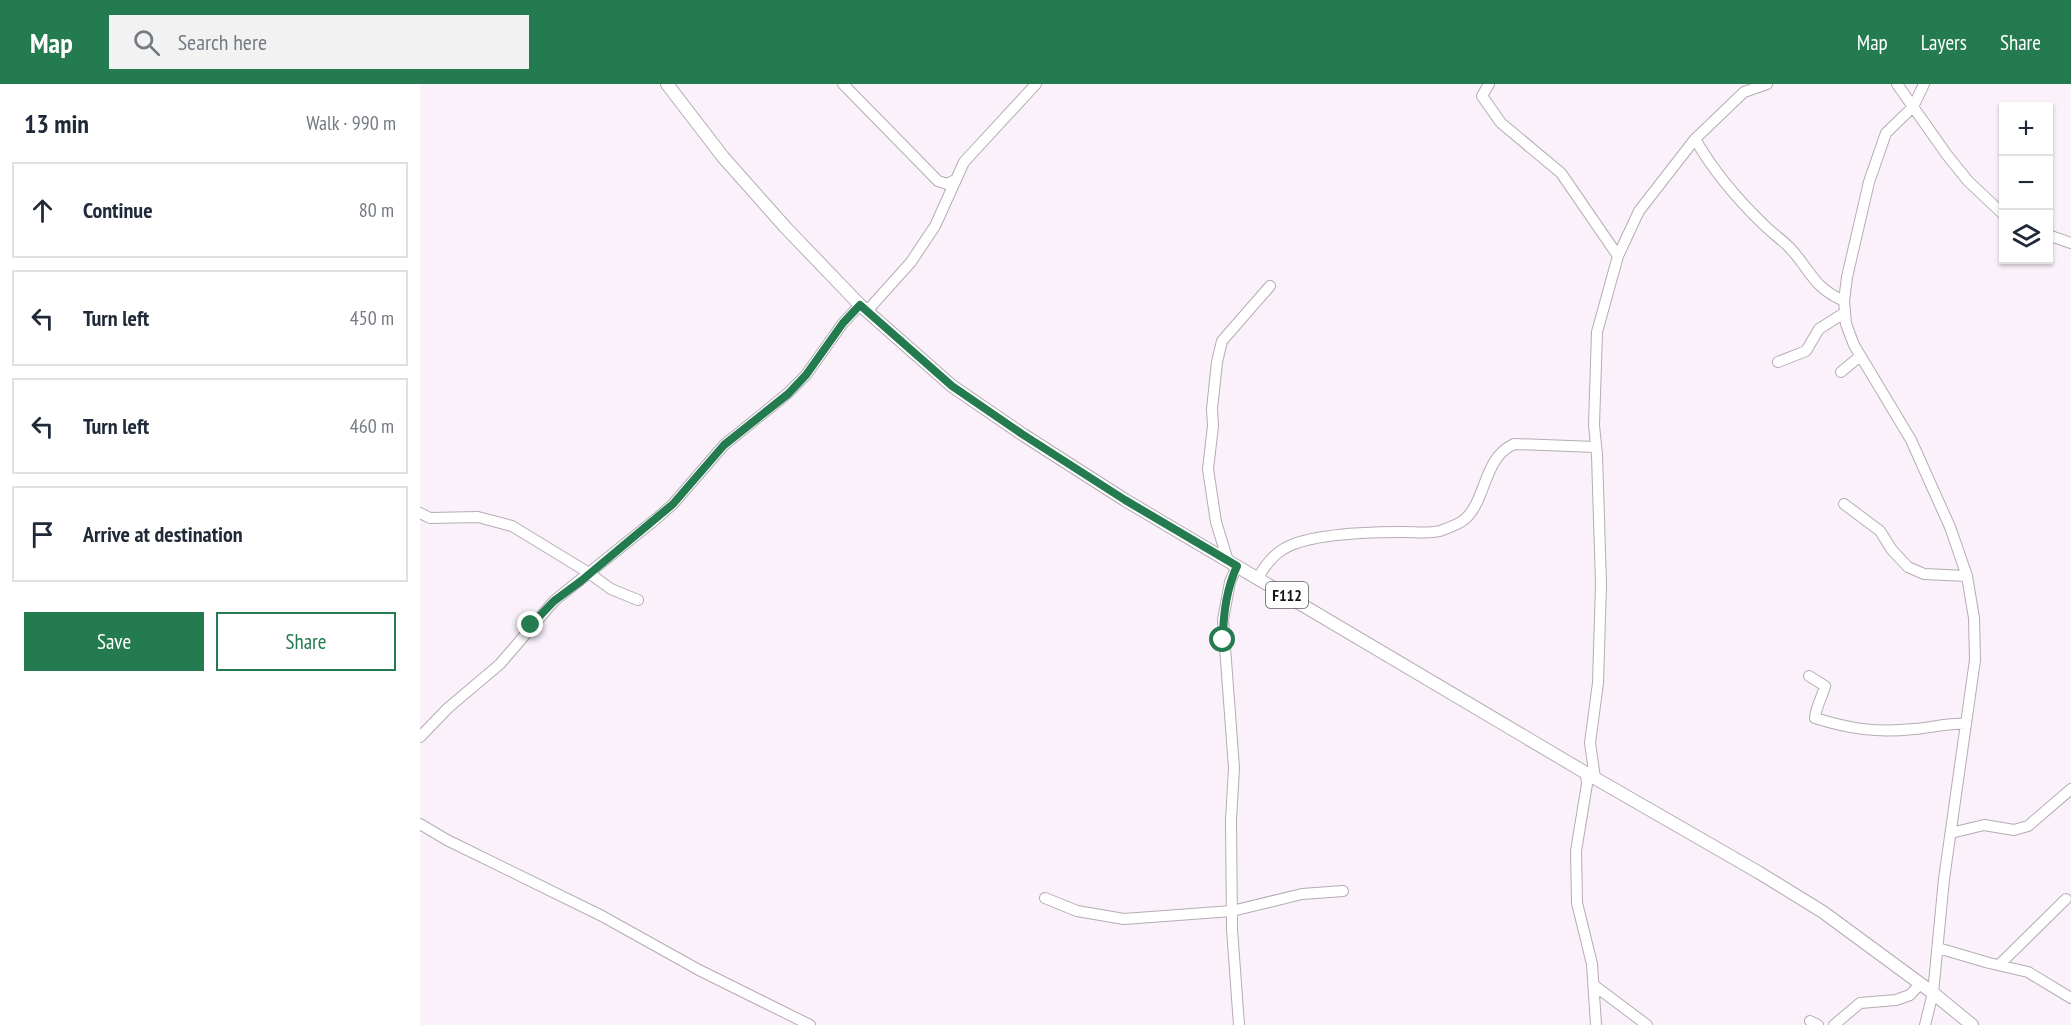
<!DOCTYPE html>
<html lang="en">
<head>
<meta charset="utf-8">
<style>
	:root { --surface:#fff; --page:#f2f2f3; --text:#1f2937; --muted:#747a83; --line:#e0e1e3; --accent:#247b4f }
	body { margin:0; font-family:"PT Sans Narrow",sans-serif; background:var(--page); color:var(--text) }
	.controls { position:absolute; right:18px; top:18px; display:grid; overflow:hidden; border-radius:0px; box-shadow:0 2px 4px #0004 }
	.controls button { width:54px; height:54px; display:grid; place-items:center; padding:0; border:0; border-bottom:2px solid var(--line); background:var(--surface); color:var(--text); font:30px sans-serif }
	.stop { position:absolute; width:18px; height:18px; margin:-14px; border:4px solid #247b4f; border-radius:50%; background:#fff }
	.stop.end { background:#247b4f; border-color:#fff; box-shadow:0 2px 6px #0008 }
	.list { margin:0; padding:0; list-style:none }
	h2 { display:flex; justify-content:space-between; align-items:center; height:78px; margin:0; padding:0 24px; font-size:26px }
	h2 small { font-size:20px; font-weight:400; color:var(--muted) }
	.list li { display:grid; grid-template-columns:39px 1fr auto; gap:18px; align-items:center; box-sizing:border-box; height:96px; margin:0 12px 12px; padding:0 12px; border:2px solid var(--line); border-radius:0px }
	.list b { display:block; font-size:22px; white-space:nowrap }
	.list em { font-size:20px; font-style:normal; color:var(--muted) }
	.actions { display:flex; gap:12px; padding:18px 24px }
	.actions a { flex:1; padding:14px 0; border:2px solid var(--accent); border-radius:0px; text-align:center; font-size:21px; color:var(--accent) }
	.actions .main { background:var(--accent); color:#fff }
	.icon { flex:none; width:33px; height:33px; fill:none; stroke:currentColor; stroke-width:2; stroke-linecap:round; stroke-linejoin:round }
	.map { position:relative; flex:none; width:1651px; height:941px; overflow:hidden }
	header { display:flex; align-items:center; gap:36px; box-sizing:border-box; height:84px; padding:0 30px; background:var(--accent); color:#fff }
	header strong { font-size:28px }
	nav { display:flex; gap:33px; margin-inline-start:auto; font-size:21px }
	.search { width:420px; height:54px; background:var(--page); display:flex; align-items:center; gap:15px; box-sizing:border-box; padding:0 21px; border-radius:0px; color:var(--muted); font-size:22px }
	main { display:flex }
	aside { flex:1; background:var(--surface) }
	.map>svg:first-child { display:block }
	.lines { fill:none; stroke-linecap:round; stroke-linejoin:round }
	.minor-casing { stroke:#b5acb5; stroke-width:12 }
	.major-casing { stroke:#b5acb5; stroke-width:14 }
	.minor { stroke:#fff; stroke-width:10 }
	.major { stroke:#fff; stroke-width:12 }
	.route { stroke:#247b4f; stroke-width:8 }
	.labels { text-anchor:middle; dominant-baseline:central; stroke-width:5; stroke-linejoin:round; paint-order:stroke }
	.shield { fill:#fff; stroke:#5d5b5d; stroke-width:1.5 }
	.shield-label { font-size:16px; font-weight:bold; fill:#181518 }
</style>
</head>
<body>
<header>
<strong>Map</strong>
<div class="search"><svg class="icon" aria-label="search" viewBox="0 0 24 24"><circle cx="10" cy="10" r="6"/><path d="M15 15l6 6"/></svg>Search here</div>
<nav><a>Map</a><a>Layers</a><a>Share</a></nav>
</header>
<main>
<aside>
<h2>13 min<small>Walk · 990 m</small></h2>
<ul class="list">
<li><svg class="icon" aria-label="ahead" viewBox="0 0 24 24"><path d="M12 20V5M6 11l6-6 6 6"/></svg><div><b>Continue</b></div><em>80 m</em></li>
<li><svg class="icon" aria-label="left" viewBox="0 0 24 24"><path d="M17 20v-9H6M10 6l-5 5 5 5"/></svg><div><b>Turn left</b></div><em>450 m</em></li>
<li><svg class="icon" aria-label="left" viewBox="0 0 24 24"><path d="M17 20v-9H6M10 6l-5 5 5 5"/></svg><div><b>Turn left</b></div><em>460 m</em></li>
<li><svg class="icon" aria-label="arrive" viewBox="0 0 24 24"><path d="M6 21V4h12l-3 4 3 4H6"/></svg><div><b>Arrive at destination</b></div></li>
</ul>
<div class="actions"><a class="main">Save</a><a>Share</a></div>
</aside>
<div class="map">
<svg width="1651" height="941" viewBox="0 0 1651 941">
	<rect width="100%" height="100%" fill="#faf1fa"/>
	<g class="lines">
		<defs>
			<path id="minor" d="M 423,0 L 518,97 L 527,100 L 535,96
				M 1069,0 L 1062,12 L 1081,39 L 1141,89 L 1198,172
				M 1477,0 L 1527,71 L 1548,97 L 1584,131
				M 1504,0 L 1493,23 L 1466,49 L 1449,98 L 1427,193 L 1424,217 L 1426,240 L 1434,261 L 1491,356 L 1530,443 L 1547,492 L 1554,534 L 1555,576 L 1524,795 L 1513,909 L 1505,941
				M 1275,55 C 1294,88 1317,115 1344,141 C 1352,149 1361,155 1369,163 C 1391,186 1392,203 1424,217
				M 1628,151 L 1651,159
				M 447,227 L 491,178 L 515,142 L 544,78 L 616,0
				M 1358,278 L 1386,267 L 1399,245 L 1424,229
				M 1421,288 L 1439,273
				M 1424,420 L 1460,447 L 1472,466 L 1488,483 L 1504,490 L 1547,492
				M 0,429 L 10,434 L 58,433 L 92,442 L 169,489 L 191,505 L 218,516
				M 808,477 L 796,438 L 788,385 L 793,342 L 792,325 L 797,278 L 802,257 L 850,202
				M 817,482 L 810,498 L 803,536 L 814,684 L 811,736 L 812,845 L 819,941
				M 838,494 C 844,483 851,473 862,466 C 887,449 952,448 983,448 C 996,448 1007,450 1020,447 C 1028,444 1038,441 1045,435 C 1067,415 1063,374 1094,360 L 1176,363
				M 1389,592 L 1405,602 C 1402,614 1396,622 1395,634 C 1430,645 1457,649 1494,645 C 1512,644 1528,638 1546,640
				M 0,653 L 28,624 L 80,580 L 134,517 L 236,435 L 253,420 L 304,361 L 367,310 L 386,291 L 423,239 L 440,221
				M 1166,689 L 1167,700 L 1156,767 L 1157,819 L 1172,880 L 1176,941
				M 1175,694 L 1170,659 L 1178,599 L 1181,500 L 1177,371 L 1174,341 L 1177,248 L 1198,172 L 1219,127 L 1275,55 L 1324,8 L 1347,0
				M 0,740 L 27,756 L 182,832 L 279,886 L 390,941
				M 1531,749 L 1564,741 L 1594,746 L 1608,742 L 1651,705
				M 625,814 L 657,827 L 704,835 L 812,827 L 882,810 L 923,807
				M 1518,864 L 1569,879 L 1608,888 L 1651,914
				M 1579,881 L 1646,815
				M 1175,902 L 1227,941
				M 1390,937 L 1398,941
				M 1414,941 L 1440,919 L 1476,916 L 1490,911 L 1500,900"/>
			<path id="major" d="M 247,0 L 303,73 L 366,144 L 440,221 L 532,302 L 602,350 L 705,416 L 1166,689 L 1338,788 L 1403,828 L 1513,909 L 1552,941"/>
		</defs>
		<!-- minor casing -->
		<use href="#minor" class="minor-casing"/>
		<!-- major casing -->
		<use href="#major" class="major-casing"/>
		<!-- minor -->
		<use href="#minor" class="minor"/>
		<!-- major -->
		<use href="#major" class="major"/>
	</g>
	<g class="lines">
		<!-- route -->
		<path class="route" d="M 111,541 L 134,517 L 161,497 L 253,420 L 304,361 L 368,310 L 386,291 L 423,239 L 440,221 L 532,302 L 602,350 L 705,416 L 817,482 C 806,506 803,530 803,556"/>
	</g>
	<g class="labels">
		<!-- shield labels -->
		<rect class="shield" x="846" y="498" width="42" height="26" rx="4.5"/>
		<g class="shield-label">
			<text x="867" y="511">F112</text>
		</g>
	</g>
</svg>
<div class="controls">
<button>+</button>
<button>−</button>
<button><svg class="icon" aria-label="layers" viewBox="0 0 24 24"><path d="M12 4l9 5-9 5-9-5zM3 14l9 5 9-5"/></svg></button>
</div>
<div class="stop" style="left:803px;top:556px"></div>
<div class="stop end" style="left:111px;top:541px"></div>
</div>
</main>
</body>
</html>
